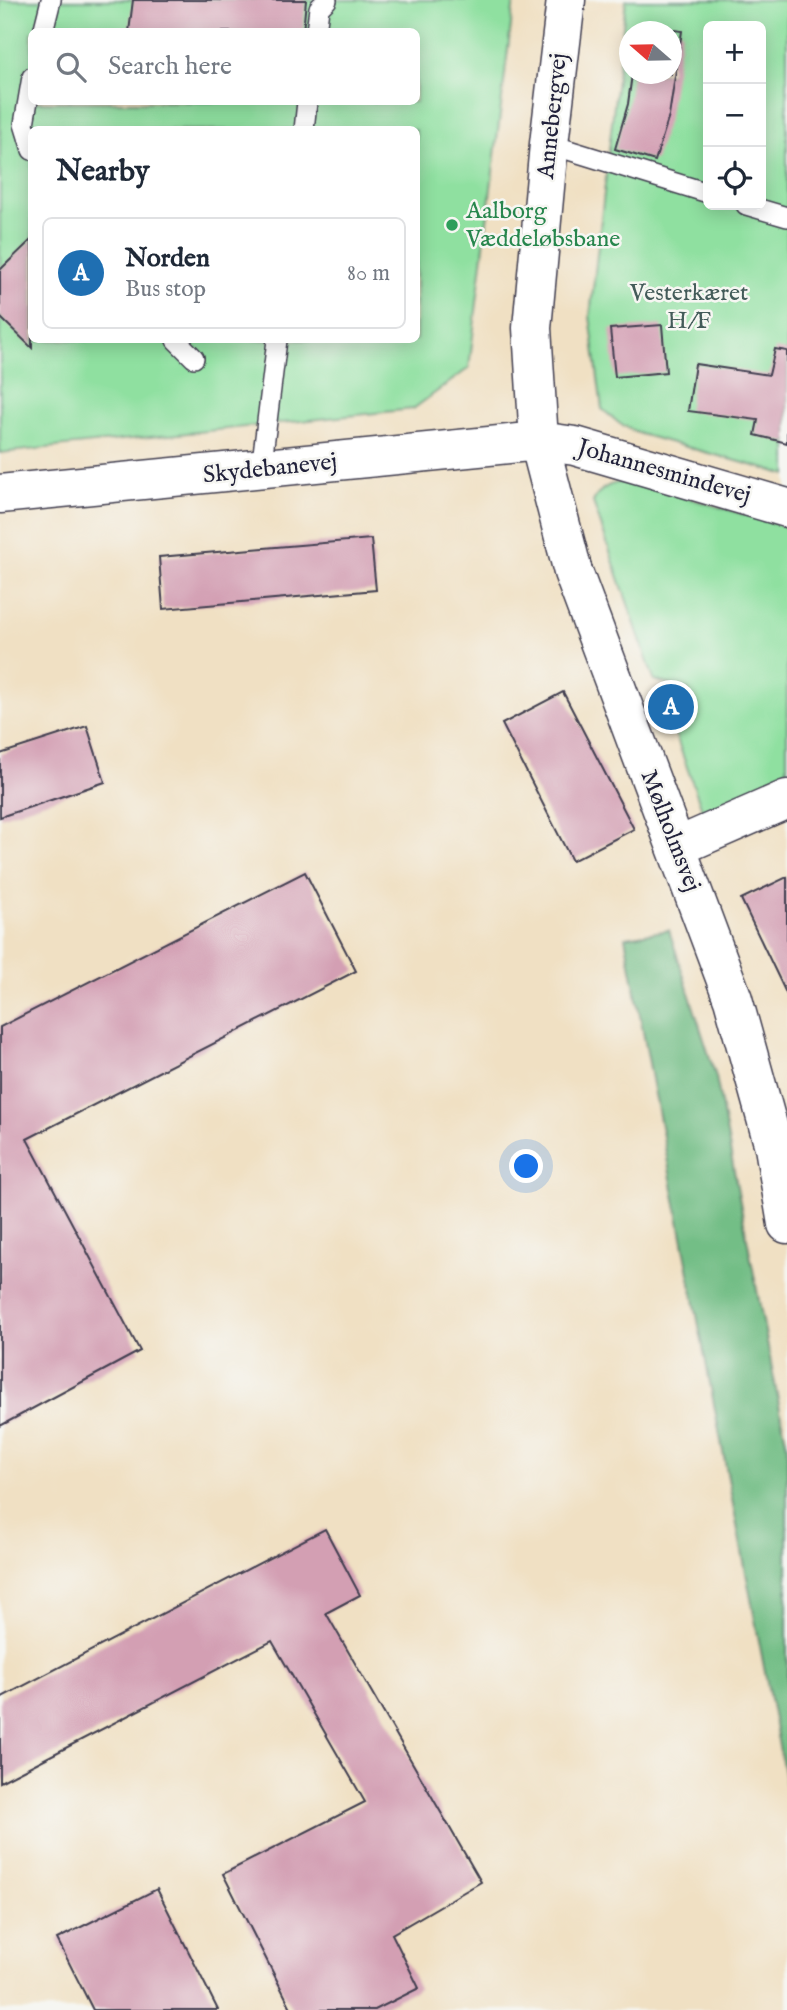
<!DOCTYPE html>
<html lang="en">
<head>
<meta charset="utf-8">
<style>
	:root { --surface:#fff; --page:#f6f6f7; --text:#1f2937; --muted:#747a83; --line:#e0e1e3; --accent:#1f6fb2 }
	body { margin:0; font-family:"IM FELL English",serif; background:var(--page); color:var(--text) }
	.controls { position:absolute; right:21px; top:21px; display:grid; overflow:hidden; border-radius:10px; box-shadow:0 4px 18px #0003 }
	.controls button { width:63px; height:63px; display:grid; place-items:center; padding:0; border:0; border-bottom:2px solid var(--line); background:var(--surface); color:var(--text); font:35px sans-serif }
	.compass { position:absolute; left:619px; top:21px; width:63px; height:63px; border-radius:50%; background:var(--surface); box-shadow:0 4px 18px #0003; rotate:290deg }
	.you { position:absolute; left:527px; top:1167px; width:24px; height:24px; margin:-18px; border:5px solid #fff; border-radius:50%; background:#1a73e8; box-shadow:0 0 0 10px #1a73e833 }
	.badge { display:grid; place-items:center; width:46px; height:46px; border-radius:50%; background:var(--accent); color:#fff; font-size:23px; font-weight:700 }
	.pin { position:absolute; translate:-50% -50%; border:4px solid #fff; box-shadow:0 2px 7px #0006 }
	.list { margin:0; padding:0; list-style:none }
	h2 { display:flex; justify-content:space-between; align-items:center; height:91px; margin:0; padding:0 28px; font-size:30px }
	h2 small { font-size:23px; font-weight:400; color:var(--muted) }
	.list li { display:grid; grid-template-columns:46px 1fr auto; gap:21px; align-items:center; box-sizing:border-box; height:112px; margin:0 14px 14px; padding:0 14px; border:2px solid var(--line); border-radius:10px }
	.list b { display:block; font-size:26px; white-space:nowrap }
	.list p { margin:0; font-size:23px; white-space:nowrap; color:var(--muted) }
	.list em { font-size:23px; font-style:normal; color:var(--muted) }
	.icon { flex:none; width:38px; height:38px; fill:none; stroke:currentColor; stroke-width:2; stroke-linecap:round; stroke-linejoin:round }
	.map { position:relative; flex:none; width:787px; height:2010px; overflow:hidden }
	.search { position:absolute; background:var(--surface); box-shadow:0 4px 18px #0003; left:28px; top:28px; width:392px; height:77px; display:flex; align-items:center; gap:18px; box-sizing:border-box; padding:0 24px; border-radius:10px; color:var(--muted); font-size:26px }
	.panel { position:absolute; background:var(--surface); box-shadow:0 4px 18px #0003; left:28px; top:126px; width:392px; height:217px; border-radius:10px }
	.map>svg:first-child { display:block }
	.green { fill:#8fe0a0; stroke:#58816e; stroke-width:2; fill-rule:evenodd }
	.forest { fill:#73be86; stroke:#4a7060; stroke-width:2 }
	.building { fill:#d39fb3 }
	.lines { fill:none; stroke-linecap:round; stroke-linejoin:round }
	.service-casing { stroke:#413e4f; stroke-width:22 }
	.minor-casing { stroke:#413e4f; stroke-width:41 }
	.tertiary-casing { stroke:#413e4f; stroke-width:41 }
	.service { stroke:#fff; stroke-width:19 }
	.minor { stroke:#fff; stroke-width:38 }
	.tertiary { stroke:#fff; stroke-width:38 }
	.leisure-dot { fill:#2e9e5b; stroke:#f6f6f2; stroke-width:2.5 }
	.labels { text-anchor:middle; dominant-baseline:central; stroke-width:5; stroke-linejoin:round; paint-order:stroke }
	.street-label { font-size:24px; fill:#22223b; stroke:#f6f6f2 }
	.leisure-label { font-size:24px; fill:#27864d; stroke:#f6f6f2; text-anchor:start }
	.park-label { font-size:24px; fill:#435b59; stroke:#f6f6f2 }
</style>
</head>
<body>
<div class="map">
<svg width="787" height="2010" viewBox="0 0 787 2010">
	<rect width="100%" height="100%" fill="#f6f6f2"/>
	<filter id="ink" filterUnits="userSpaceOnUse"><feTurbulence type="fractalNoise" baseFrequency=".0143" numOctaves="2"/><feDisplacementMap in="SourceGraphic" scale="14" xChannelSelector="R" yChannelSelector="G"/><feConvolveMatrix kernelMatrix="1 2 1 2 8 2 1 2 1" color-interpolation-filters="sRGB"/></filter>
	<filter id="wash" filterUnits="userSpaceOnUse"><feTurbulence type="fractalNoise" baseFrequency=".00686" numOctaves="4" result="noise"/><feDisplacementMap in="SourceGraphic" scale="28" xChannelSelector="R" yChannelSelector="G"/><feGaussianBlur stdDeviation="1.57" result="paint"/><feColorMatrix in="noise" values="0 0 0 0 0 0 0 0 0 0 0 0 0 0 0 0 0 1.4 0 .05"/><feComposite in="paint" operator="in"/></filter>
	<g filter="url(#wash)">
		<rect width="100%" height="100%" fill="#f0e0c3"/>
		<!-- green -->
		<path class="green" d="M 0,0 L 514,0 L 469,368 L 413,409 L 0,453 ZM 32,32 L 416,32 L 416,102 L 32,102 ZM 32,130 L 416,130 L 416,340 L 32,340 Z
			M 626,0 L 787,0 L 787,475 L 640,434 L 620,424 L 602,409 L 590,316 ZM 708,26 L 761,26 L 761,205 L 708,205 ZM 630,32 L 672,32 L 672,74 L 630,74 Z
			M 630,481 L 787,527 L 787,780 L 704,815 L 672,725 L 693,707 L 688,690 L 654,680 L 593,502 C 601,485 613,483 630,481 Z"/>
		<!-- forest -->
		<path class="forest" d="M 669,930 L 716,1077 L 787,1446 L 787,1788 L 625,937 Z"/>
		<g id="blocks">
			<!-- building -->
			<path class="building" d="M 133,0 L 306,0 L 303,32 L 129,32 Z
				M 644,26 L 682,31 L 669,116 L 655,161 L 615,149 L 628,104 L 632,74 L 671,74 L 671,32 L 643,32 Z
				M 32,239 L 32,348 L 0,317 L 0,270 Z
				M 662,325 L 666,372 L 615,377 L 610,329 Z
				M 775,349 L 787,351 L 787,443 L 755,435 L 758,420 L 688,411 L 695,364 L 769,375 Z
				M 371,539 L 376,590 L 163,609 L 159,557 Z
				M 563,692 L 634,829 L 572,861 L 502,724 Z
				M 87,726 L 105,782 L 0,817 L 0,754 Z
				M 305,872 L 356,971 L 27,1139 L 140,1351 L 0,1426 L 0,1027 Z
				M 787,877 L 787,995 L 741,899 Z
				M 325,1529 L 360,1595 L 326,1613 L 481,1882 L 392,1934 L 419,1988 L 375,2010 L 292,2010 L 223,1874 L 365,1802 L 272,1641 L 0,1782 L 0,1698 Z
				M 157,1889 L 218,2010 L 93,2010 L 57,1939 Z"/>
		</g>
	</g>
	<g filter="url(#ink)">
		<use href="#blocks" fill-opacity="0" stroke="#413e4f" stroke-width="2"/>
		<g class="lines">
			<defs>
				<path id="service" d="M 43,32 L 51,0
					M 316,32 L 319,8 L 327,0
					M 32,77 L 24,124 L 32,150
					M 304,130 L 307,102
					M 549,144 L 708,193
					M 746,205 L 787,217
					M 176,340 L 194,358
					M 261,470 L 277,340"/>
				<path id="minor" d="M 539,441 L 575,446 L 787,508
					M 677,847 L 787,799"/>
				<path id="tertiary" d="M 566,0 L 549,144 L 532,328 L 539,441 L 573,572 L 733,999 L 774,1147 L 787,1224
					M 0,494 L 539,441"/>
			</defs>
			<!-- service casing -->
			<use href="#service" class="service-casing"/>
			<!-- minor casing -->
			<use href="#minor" class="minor-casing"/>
			<!-- tertiary casing -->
			<use href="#tertiary" class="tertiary-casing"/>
			<!-- service -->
			<use href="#service" class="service"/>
			<!-- minor -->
			<use href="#minor" class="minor"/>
			<!-- tertiary -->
			<use href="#tertiary" class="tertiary"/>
		</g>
	</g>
	<!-- markers -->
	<circle class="leisure-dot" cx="452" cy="225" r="7"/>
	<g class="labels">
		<!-- street labels -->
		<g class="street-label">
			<text transform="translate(553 116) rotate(-84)">Annebergvej</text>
			<text transform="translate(270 469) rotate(-6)">Skydebanevej</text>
			<text transform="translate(664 472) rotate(16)">Johannesmindevej</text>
			<text transform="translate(670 831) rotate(69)">Mølholmsvej</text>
		</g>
		<!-- leisure labels -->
		<g class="leisure-label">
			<text x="466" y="211">Aalborg<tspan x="466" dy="28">Væddeløbsbane</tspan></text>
		</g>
		<!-- park labels -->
		<g class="park-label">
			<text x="689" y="293">Vesterkæret<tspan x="689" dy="28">H/F</tspan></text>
		</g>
	</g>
</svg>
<div class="controls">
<button>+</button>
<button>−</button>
<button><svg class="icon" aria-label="locate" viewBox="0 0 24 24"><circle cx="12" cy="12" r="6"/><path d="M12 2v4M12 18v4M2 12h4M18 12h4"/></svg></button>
</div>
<svg class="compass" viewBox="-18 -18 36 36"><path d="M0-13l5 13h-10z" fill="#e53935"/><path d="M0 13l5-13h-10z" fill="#747a83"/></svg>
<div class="you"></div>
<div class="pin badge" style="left:671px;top:707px">A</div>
<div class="search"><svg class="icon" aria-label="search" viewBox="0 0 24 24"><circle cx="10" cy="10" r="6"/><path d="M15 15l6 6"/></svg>Search here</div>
<section class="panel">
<h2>Nearby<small></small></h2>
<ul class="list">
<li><span class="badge">A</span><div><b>Norden</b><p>Bus stop</p></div><em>80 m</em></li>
</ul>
</section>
</div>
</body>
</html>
